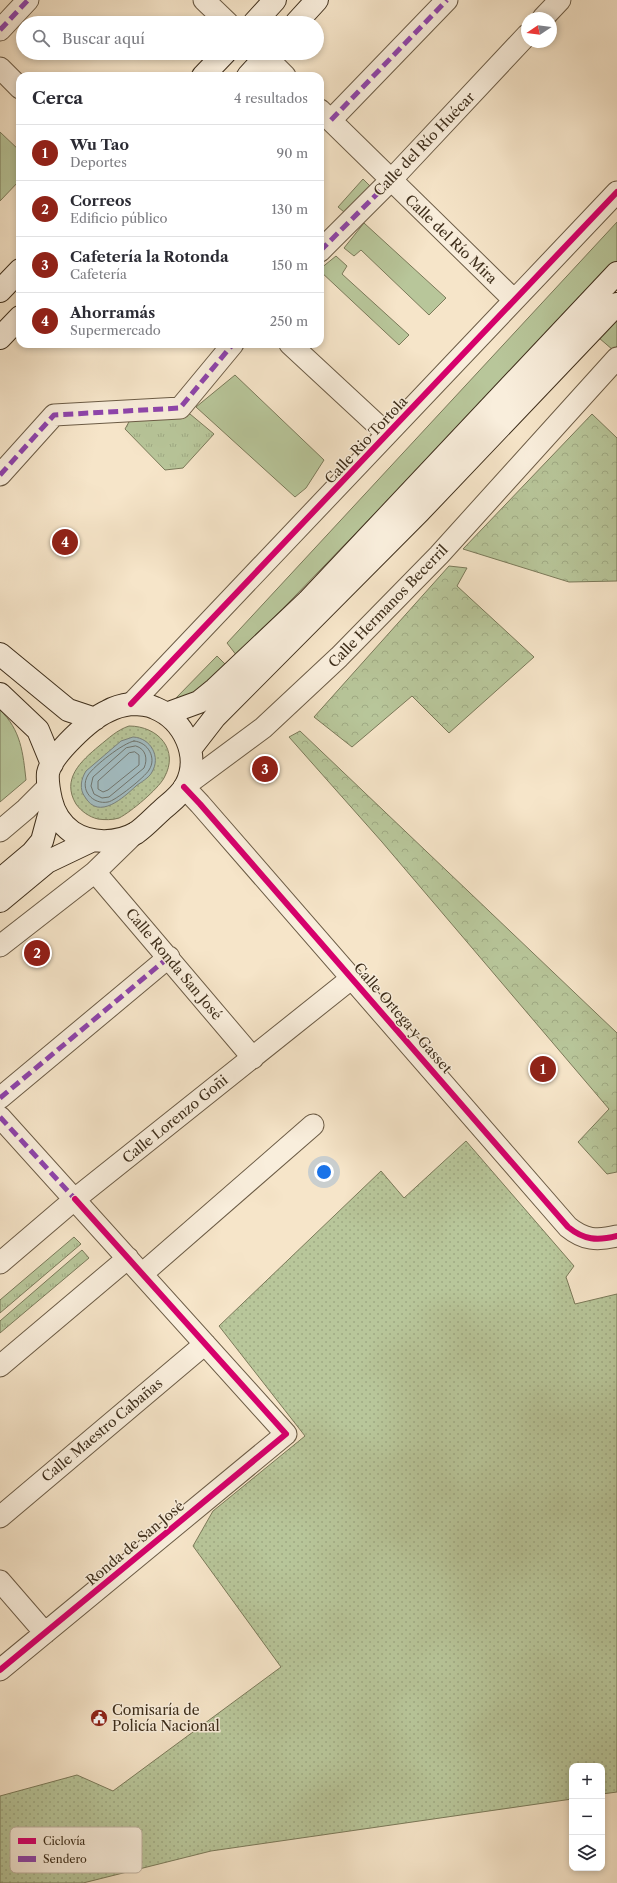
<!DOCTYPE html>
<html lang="es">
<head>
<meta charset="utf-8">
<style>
	:root { --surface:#fff; --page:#f7f7f7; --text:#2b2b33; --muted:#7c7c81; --line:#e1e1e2; --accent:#8f2418 }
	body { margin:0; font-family:"Libre Caslon Text",serif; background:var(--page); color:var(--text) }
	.controls { position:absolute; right:12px; bottom:12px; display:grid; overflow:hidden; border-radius:8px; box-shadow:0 2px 6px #0003 }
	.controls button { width:36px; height:36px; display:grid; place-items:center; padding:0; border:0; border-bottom:1px solid var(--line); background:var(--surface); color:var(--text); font:20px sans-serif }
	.compass { position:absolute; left:521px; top:12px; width:36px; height:36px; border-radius:50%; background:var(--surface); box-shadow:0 2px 6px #0003; rotate:257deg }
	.you { position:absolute; left:324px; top:1172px; width:14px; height:14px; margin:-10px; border:3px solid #fff; border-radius:50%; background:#1a73e8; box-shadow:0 0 0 6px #1a73e833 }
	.badge { display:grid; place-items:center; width:26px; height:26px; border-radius:50%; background:var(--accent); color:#fff; font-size:13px; font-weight:700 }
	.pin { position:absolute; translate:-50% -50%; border:2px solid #fff; box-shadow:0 1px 4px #0006 }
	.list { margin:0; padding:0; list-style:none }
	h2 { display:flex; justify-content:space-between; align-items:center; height:52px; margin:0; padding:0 16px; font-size:17px }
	h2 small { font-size:13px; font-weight:400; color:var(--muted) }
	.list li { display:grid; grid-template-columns:26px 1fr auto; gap:12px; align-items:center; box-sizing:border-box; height:56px; padding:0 16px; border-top:1px solid var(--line) }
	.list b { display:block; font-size:15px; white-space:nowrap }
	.list p { margin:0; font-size:13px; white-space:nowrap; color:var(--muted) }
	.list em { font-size:13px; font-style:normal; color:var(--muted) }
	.icon { flex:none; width:22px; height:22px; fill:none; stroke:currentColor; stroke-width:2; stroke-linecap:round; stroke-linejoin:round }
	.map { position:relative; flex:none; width:617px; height:1883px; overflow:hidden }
	.search { position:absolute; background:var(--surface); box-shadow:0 2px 6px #0003; left:16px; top:16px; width:308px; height:44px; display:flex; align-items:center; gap:10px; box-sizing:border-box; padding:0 14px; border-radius:22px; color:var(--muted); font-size:15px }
	.panel { position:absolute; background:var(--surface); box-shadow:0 2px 6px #0003; left:16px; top:72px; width:308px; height:276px; border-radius:12px }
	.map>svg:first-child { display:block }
	.grass { fill:url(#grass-dots); stroke:#7b7a5a }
	.forest { fill:url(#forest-crowns); stroke:#7b7a5a }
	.park { fill:url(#park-tufts); stroke:#7b7a5a }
	.garden { fill:#b8c69a; stroke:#7b7a5a }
	.water { fill:#a2bcc1; stroke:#7a837f }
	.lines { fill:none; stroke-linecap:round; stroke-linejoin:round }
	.shore { stroke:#70756e; stroke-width:1 }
	.street-casing { stroke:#6c5c46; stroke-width:23 }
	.secondary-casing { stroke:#3e2e1b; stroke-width:24 }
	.street { stroke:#f9eedc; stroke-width:21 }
	.secondary { stroke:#f9eedc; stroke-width:22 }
	.quiet { stroke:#8e44ad; stroke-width:5; stroke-dasharray:10 5; stroke-linecap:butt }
	.cycleway-casing { stroke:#f9eedc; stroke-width:8 }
	.cycleway { stroke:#d6006c; stroke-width:6 }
	.labels { text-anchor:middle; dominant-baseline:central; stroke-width:3; stroke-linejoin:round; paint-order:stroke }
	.street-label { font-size:14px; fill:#3e2e1b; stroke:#f9eedc }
	.poi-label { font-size:14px; fill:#3e2e1b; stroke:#f9eedc; text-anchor:start }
	.key { fill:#f9eedc; stroke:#c1b4a2; stroke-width:1 }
	.key-label { font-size:11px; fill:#3e2e1b }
</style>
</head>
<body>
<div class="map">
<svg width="617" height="1883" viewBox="0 0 617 1883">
	<defs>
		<pattern id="grass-dots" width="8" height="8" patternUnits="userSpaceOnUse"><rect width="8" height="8" fill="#b8c69a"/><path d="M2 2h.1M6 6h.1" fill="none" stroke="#9faa84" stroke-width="1.8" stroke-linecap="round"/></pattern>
		<pattern id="forest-crowns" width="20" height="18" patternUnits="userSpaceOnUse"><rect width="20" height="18" fill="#b8c69a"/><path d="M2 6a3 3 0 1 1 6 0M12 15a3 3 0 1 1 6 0" fill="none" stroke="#9faa84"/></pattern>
		<pattern id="park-tufts" width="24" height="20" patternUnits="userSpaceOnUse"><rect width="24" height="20" fill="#b8c69a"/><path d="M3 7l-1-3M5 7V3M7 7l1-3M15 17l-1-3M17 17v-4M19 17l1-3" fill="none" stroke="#9faa84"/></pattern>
	</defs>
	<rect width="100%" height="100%" fill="#f6e5c9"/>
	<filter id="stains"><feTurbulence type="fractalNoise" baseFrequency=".005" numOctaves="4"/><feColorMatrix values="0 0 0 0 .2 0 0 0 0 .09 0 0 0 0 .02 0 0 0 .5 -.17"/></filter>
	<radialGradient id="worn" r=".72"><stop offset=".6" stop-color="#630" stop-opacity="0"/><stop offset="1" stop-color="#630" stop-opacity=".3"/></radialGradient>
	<!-- grass -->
	<path class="grass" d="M 129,726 C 158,726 180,750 164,778 C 158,789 131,812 119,818 C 113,820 104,820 98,819 C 89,817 81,811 76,804 C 61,779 81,761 99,746 C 109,738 117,730 129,726 Z
		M 466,1141 L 574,1266 L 566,1277 L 575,1304 L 617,1294 L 617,1792 L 602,1794 L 602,1766 L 572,1766 L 572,1799 L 211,1851 L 83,1883 L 0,1883 L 0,1796 L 77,1775 L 113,1791 L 281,1667 L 193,1546 L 213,1511 L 305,1436 L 219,1326 L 381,1171 L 404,1198 Z"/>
	<!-- forest -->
	<path class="forest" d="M 592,414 L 617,438 L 617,581 L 569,582 L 463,549 Z
		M 449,566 L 467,568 L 457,586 L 534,657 L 449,733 L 412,696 L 352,747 L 314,717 Z
		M 300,731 L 617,1033 L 617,1172 L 607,1174 L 578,1142 L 609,1109 L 382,842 L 289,737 Z"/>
	<!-- park -->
	<path class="park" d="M 190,414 L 214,434 L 183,468 L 165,470 L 125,429 L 130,420 Z
		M 74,1237 L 81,1244 L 0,1313 L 0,1300 Z
		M 82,1250 L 89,1258 L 0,1333 L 0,1321 Z"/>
	<!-- garden -->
	<path class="garden" d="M 0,132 L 20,151 L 20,180 L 0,201 Z
		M 363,179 L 373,189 L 349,216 L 338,207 Z
		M 617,222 L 617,263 L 237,656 L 227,643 Z
		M 364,223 L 446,298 L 429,315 L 361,250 L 354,256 L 344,248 Z
		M 336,256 L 347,266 L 342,274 L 409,335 L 399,345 L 320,271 L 320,269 Z
		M 617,319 L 617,346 L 613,350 L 599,338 Z
		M 235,375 L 324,460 L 306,488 L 295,497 L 196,407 Z
		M 217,656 L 227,666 C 212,681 198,699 176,698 Z
		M 0,710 C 21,730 23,753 26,780 L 0,802 Z"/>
	<!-- water -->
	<path class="water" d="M 133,737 C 151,738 161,757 152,772 C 149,778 141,782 136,786 C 124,797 99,821 85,797 C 79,789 81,779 86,771 L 121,741 Z"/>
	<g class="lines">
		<!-- shore -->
		<path class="shore" d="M 134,741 C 148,742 157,758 149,770 C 145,777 115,801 108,802 C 93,805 79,790 88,775 C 94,766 123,743 134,741 Z
			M 136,746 C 146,749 148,759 144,768 L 109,797 L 102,798 L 94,794 L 91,786 L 93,777 L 126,748 Z
			M 135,752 L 139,755 L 139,765 L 108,790 L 103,792 L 98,789 L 98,781 L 129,753 Z"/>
		<defs>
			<path id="street" d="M 204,0 L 228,23
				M 543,18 L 560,0
				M 0,30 L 28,0
				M 266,57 L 285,76
				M 0,68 L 20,88
				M 320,110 L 514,300
				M 331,120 L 447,0
				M 320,251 L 391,180 L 527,35
				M 290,344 L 387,434
				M 0,475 L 54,415 L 180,408 L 233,344
				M 131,704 L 617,192
				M 186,785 L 263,728 L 339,657 L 439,555 L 617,358
				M 184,787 L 200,804 L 568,1227 C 584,1240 597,1241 617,1236
				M 0,831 L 26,809 L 48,787
				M 95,872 L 253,1058
				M 0,946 L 95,872 L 135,833
				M 0,1098 L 169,957
				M 0,1117 L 286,1434 L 0,1670
				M 0,1263 L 75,1199 L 352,978
				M 142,1274 L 313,1125
				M 0,1366 L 128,1258
				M 0,1517 L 205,1344
				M 0,1581 L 45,1633"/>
			<path id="secondary" d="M 254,23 L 275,0
				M 296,23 L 317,0
				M 203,76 L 225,53
				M 248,76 L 269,53
				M 0,291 L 20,270
				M 0,338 L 20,317
				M 0,654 L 68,710 L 95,719
				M 0,694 L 38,730 L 52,764
				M 131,704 C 139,704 147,704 155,708 C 184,720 201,756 186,785 C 181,795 171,802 163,809 C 154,817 145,827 136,833 C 117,844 90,844 72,832 C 61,824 54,813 51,800 C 49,791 47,782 48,773 C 52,754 90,719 108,711 C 115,707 123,705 131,704 Z
				M 166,714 L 199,702 L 215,689 L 308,601 L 617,273
				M 191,748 L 215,717 L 420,511 L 617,304
				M 0,880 L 32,853 L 42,841 L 52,804
				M 0,901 L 47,862 L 91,841"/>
		</defs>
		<!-- street casing -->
		<use href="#street" class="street-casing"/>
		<!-- secondary casing -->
		<use href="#secondary" class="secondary-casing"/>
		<!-- street -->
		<use href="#street" class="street"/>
		<!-- secondary -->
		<use href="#secondary" class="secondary"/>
		<!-- quiet -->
		<path class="quiet" d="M 0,30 L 28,0
			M 331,120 L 447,0
			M 320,251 L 391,180
			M 0,475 L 54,415 L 180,408 L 233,344
			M 0,1098 L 169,957
			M 0,1117 L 75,1199"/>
		<defs>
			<path id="cycleway" d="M 131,704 L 617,192
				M 184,787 L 200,804 L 568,1227 C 584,1240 597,1241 617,1236
				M 0,1670 L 286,1434 L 75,1199"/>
		</defs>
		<!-- cycleway casing -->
		<use href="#cycleway" class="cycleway-casing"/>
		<!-- cycleway -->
		<use href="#cycleway" class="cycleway"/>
	</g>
	<!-- icons -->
	<defs>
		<symbol id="civic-disc" viewBox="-11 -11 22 22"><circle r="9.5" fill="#8f2418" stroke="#f9eedc"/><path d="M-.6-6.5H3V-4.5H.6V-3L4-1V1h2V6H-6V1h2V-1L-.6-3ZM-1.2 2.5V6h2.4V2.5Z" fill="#fff"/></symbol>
	</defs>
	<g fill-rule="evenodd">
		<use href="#civic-disc" x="89" y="1708" width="20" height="20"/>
	</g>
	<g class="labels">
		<!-- street labels -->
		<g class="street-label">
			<text transform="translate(424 144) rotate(-46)">Calle del Río Huécar</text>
			<text transform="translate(451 239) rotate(44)">Calle del Río Mira</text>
			<text transform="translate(366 440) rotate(-47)">Calle Rio Tortola</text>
			<text transform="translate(388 606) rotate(-46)">Calle Hermanos Becerril</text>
			<text transform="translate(174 964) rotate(50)">Calle Ronda San José</text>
			<text transform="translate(403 1018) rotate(49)">Calle Ortega y Gasset</text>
			<text transform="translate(175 1119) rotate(-39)">Calle Lorenzo Goñi</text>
			<text transform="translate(102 1430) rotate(-40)">Calle Maestro Cabañas</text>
			<text transform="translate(135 1543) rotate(-40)">Ronda de San José</text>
		</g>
		<!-- poi labels -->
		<g class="poi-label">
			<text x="112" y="1710">Comisaría de<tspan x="112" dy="16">Policía Nacional</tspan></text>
		</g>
	</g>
	<!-- legend -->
	<rect x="10" y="1827" width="132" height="46" rx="6" class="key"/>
	<rect x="18" y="1838" width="18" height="6" fill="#d6006c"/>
	<rect x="18" y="1856" width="18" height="6" fill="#8e44ad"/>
	<g class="key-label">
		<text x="43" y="1845">Ciclovía</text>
		<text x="43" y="1863">Sendero</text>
	</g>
	<rect width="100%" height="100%" filter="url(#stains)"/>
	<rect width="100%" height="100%" fill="url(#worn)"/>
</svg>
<div class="controls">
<button>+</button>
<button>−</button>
<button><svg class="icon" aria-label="layers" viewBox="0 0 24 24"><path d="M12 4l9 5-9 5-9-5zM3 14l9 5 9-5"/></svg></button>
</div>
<svg class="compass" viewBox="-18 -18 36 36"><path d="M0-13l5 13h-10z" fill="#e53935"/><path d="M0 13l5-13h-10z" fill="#7c7c81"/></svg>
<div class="you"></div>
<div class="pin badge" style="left:543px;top:1069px">1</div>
<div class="pin badge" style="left:37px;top:953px">2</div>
<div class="pin badge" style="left:265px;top:769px">3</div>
<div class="pin badge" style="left:65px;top:542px">4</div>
<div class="search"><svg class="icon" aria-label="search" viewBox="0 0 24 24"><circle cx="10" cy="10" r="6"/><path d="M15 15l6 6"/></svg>Buscar aquí</div>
<section class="panel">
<h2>Cerca<small>4 resultados</small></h2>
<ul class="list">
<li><span class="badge">1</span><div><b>Wu Tao</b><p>Deportes</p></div><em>90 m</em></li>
<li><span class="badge">2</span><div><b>Correos</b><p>Edificio público</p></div><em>130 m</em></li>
<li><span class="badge">3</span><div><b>Cafetería la Rotonda</b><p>Cafetería</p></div><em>150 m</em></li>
<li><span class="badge">4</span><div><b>Ahorramás</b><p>Supermercado</p></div><em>250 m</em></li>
</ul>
</section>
</div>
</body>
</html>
